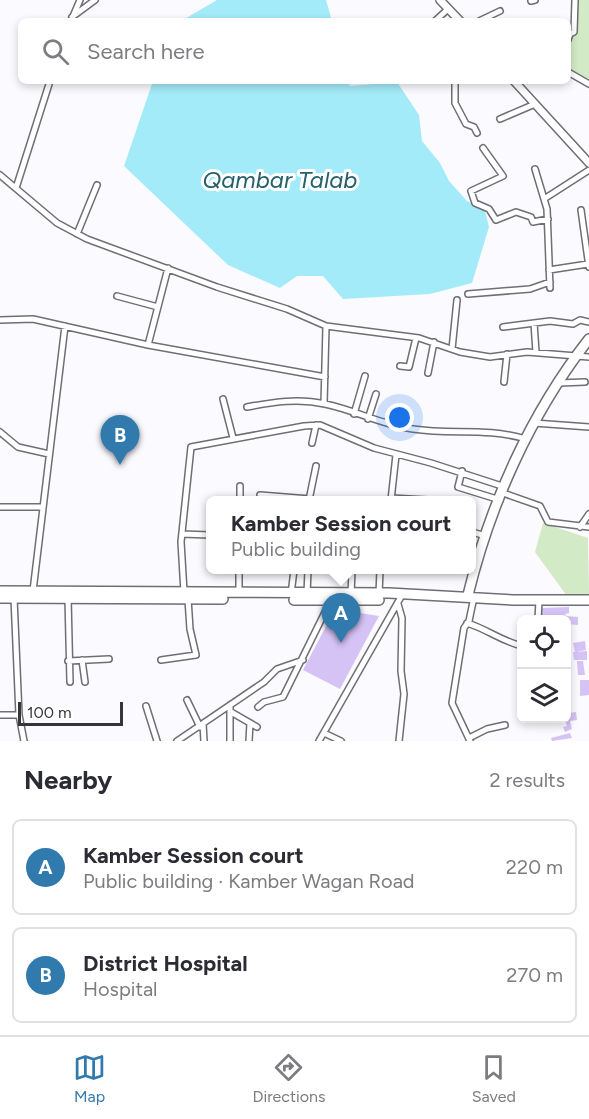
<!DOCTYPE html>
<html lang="en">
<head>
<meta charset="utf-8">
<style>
	:root { --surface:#fff; --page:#f2f2f3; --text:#2b2b33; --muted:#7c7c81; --line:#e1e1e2; --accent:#317aae }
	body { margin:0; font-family:Figtree,sans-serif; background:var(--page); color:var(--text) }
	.controls { position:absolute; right:18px; bottom:18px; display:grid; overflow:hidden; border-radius:9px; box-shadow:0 3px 9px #0003 }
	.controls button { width:54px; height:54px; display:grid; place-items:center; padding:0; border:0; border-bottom:2px solid var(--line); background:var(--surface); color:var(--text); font:30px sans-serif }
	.scale { position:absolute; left:18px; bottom:15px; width:105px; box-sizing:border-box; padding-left:6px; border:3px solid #363639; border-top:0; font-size:16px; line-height:21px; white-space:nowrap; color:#363639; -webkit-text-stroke:4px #fff; paint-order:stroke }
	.you { position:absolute; left:400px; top:418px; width:21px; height:21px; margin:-15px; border:4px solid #fff; border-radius:50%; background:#1a73e8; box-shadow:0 0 0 9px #1a73e833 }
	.badge { display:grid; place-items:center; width:39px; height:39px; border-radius:50%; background:var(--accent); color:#fff; font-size:20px; font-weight:700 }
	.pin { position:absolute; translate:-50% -50px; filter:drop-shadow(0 2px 3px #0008) }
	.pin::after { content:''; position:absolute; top:32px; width:21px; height:18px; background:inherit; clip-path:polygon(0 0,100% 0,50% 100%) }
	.popup { position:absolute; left:206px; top:496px; width:270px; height:78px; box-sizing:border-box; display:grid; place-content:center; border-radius:9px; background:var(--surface); filter:drop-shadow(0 2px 4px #0005); font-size:20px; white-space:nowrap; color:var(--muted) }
	.popup b { font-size:22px; color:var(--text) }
	.popup::after { content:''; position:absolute; left:50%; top:100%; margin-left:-12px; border:12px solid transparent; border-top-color:var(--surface) }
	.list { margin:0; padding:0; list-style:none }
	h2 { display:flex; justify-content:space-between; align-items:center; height:78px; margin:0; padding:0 24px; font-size:26px }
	h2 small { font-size:20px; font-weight:400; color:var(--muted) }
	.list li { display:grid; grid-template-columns:39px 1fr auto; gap:18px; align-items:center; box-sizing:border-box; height:96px; margin:0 12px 12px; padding:0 12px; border:2px solid var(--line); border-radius:9px }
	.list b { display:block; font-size:22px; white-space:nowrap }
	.list p { margin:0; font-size:20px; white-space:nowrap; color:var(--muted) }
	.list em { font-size:20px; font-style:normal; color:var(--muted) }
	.icon { flex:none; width:33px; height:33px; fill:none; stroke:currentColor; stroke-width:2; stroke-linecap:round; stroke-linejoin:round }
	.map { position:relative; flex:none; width:589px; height:741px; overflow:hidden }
	.search { position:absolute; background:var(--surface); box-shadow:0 3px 9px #0003; left:18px; right:18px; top:18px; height:66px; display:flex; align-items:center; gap:15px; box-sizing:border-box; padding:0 21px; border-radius:9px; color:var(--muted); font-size:22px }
	.sheet { height:294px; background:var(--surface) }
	nav { display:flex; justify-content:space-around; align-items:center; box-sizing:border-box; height:84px; border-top:2px solid var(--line); background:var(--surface); font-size:16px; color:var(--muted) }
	nav a { display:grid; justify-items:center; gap:3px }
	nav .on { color:var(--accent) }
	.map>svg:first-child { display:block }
	.green { fill:#d3eac6 }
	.water { fill:#a3ebf9 }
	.building { fill:#d6c3f6 }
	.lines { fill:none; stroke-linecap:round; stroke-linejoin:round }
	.minor-casing { stroke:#6f6e74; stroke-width:8 }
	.tertiary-casing { stroke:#6f6e74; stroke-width:10 }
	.primary-casing { stroke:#6f6e74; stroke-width:12 }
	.minor { stroke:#fff; stroke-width:5 }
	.tertiary { stroke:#fff; stroke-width:7 }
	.primary { stroke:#fff; stroke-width:9 }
	.labels { text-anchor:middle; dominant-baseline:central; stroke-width:6; stroke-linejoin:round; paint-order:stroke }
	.water-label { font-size:24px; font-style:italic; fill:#26606a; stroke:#fff }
</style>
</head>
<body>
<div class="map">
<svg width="589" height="741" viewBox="0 0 589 741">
	<rect width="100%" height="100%" fill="#fafaff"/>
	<!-- green -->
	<path class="green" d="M 576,0 L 589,0 L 589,81 L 568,68 L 568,50 Z
		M 543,523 L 588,538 L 589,595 L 567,596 L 535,552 Z"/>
	<!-- water -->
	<path class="water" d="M 217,0 L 326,0 L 332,21 L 181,21 Z
		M 153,81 L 348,81 L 350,86 L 397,82 L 419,115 L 422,141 L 440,163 L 449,181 L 467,201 L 485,211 L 489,227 L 472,283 L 430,294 L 343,299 L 323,276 L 297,276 L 280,288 L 228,265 L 124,166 Z"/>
	<!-- building -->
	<path class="building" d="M 569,607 L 569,613 L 565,614 L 566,616 L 578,617 L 578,625 L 566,624 L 566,620 L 542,620 L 541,608 Z
		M 335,609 L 379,616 L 340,689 L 303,670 Z
		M 585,641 L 586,650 L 575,652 L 573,643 Z
		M 587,651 L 587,660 L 574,660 L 573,652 Z
		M 577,661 L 583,661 L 585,675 L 578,675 Z
		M 580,680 L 589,680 L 589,695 L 580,696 Z
		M 576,712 L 577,720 L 570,721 L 572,729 L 565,732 L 563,727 L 567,726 L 564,719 L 569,718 L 568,713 Z
		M 570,733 L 572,738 L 552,741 L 551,738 Z"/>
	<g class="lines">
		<defs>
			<path id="minor" d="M 531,1 L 535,0
				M 72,17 L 95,0
				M 71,21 L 80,0
				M 435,21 L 448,9
				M 479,21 L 500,11
				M 568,40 L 570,34 L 574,32 L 575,0
				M 568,72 L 589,84
				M 455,81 L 455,103 L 466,124 L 474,127 L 477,133
				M 500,119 L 535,104
				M 483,148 L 503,176 L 471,191 L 475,203 L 489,209 L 496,220 L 516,212 L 531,217 L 533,222 L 548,219
				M 535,169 L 547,209 L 550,288
				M 0,175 L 57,223 L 87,239 L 217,287 L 287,309 L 326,326 L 419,338 L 460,352 L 490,357 L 527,352 L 589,357
				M 16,188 L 50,81
				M 544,199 L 589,170
				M 581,210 L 589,267
				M 77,234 L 97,185
				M 549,270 L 588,264
				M 468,294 L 530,289 L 550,282
				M 117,296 L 158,307
				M 0,320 L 33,319 L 148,345 L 325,377
				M 534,323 L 536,352
				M 503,327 L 550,321 L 573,324 L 580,320 L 589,322
				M 148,345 L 168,268
				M 452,349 L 457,300
				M 400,366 L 409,367 L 416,338
				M 428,373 L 434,342
				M 504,382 L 507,354
				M 559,383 L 585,382
				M 223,399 L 233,438
				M 324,404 L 326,326
				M 247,407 C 274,402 298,398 325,404 C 355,410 382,425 413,429 C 453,435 485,427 526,439
				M 354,414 L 365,376
				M 368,419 L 376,394
				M 534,423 L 589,427
				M 0,432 L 18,447 L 49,454
				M 312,443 L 316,425
				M 462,471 L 458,487 L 500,500
				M 503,493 L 540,506 L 548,522 L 589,527
				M 260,495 L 310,499
				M 391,498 L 427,500
				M 240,500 L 240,486
				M 309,500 L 316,466
				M 391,500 L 396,455
				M 0,507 L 42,507
				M 580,527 L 589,514
				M 472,532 L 486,536
				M 182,534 L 210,535
				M 33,591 L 65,326
				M 184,592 L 181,542 L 191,447 L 304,426 L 320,425 L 374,448 L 431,463 L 505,487
				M 239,593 L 239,570
				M 291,594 L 294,570
				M 307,594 L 308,570
				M 351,594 L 352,570
				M 379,594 L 380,570
				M 14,598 L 19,715 L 24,741
				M 68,598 L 70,682
				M 398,604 L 402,618 L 401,671 L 404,694 L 399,741
				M 538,620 L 539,600
				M 467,623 C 487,629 501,641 522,646
				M 82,660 L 85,682
				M 161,660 L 196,655 L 190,629 L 188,599
				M 68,661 L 109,659
				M 187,700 L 200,727
				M 146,706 L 157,741
				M 258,707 L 264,702 L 283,697 L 331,600
				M 231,712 L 257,727
				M 0,715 L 19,715
				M 203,724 L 204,741
				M 324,733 L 341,741
				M 469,738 L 487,729 L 505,725
				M 177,741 L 264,682 L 277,669 L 303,660
				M 230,741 L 230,705
				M 249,741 L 250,723
				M 319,741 L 402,595
				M 470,741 L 452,703 L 464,628 L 469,621 L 474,597"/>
			<path id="tertiary" d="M 440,0 L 460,21
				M 514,81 L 589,163"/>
			<path id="primary" d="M 0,591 L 389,593 L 513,600 L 589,600
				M 468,595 C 490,504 531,413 589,339
				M 0,598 L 223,599
				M 294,600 L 379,600"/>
		</defs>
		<!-- minor casing -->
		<use href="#minor" class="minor-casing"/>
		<!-- tertiary casing -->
		<use href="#tertiary" class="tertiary-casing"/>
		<!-- primary casing -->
		<use href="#primary" class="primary-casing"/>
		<!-- minor -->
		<use href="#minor" class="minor"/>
		<!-- tertiary -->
		<use href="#tertiary" class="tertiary"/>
		<!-- primary -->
		<use href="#primary" class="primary"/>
	</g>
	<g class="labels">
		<!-- water labels -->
		<g class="water-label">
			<text x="280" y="179">Qambar Talab</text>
		</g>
	</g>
</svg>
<div class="controls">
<button><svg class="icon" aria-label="locate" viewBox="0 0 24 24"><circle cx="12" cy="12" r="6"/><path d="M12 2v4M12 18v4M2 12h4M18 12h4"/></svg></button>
<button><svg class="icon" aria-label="layers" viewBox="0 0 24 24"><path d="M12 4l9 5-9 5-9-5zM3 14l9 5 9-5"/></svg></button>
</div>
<div class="scale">100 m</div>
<div class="you"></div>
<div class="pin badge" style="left:341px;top:643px">A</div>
<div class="popup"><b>Kamber Session court</b>Public building</div>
<div class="pin badge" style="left:120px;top:465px">B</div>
<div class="search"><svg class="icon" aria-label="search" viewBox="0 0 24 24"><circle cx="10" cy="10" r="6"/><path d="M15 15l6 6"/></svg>Search here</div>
</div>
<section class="sheet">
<h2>Nearby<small>2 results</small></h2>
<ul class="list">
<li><span class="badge">A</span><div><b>Kamber Session court</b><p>Public building · Kamber Wagan Road</p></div><em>220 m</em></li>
<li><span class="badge">B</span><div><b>District Hospital</b><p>Hospital</p></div><em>270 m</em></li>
</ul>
</section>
<nav>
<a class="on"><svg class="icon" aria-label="map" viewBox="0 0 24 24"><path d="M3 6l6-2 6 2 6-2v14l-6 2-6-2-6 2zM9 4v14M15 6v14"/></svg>Map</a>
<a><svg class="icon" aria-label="directions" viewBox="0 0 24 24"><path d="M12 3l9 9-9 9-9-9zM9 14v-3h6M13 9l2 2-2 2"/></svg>Directions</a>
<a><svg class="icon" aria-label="saved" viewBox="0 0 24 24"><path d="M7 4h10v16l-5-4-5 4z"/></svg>Saved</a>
</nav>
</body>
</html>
